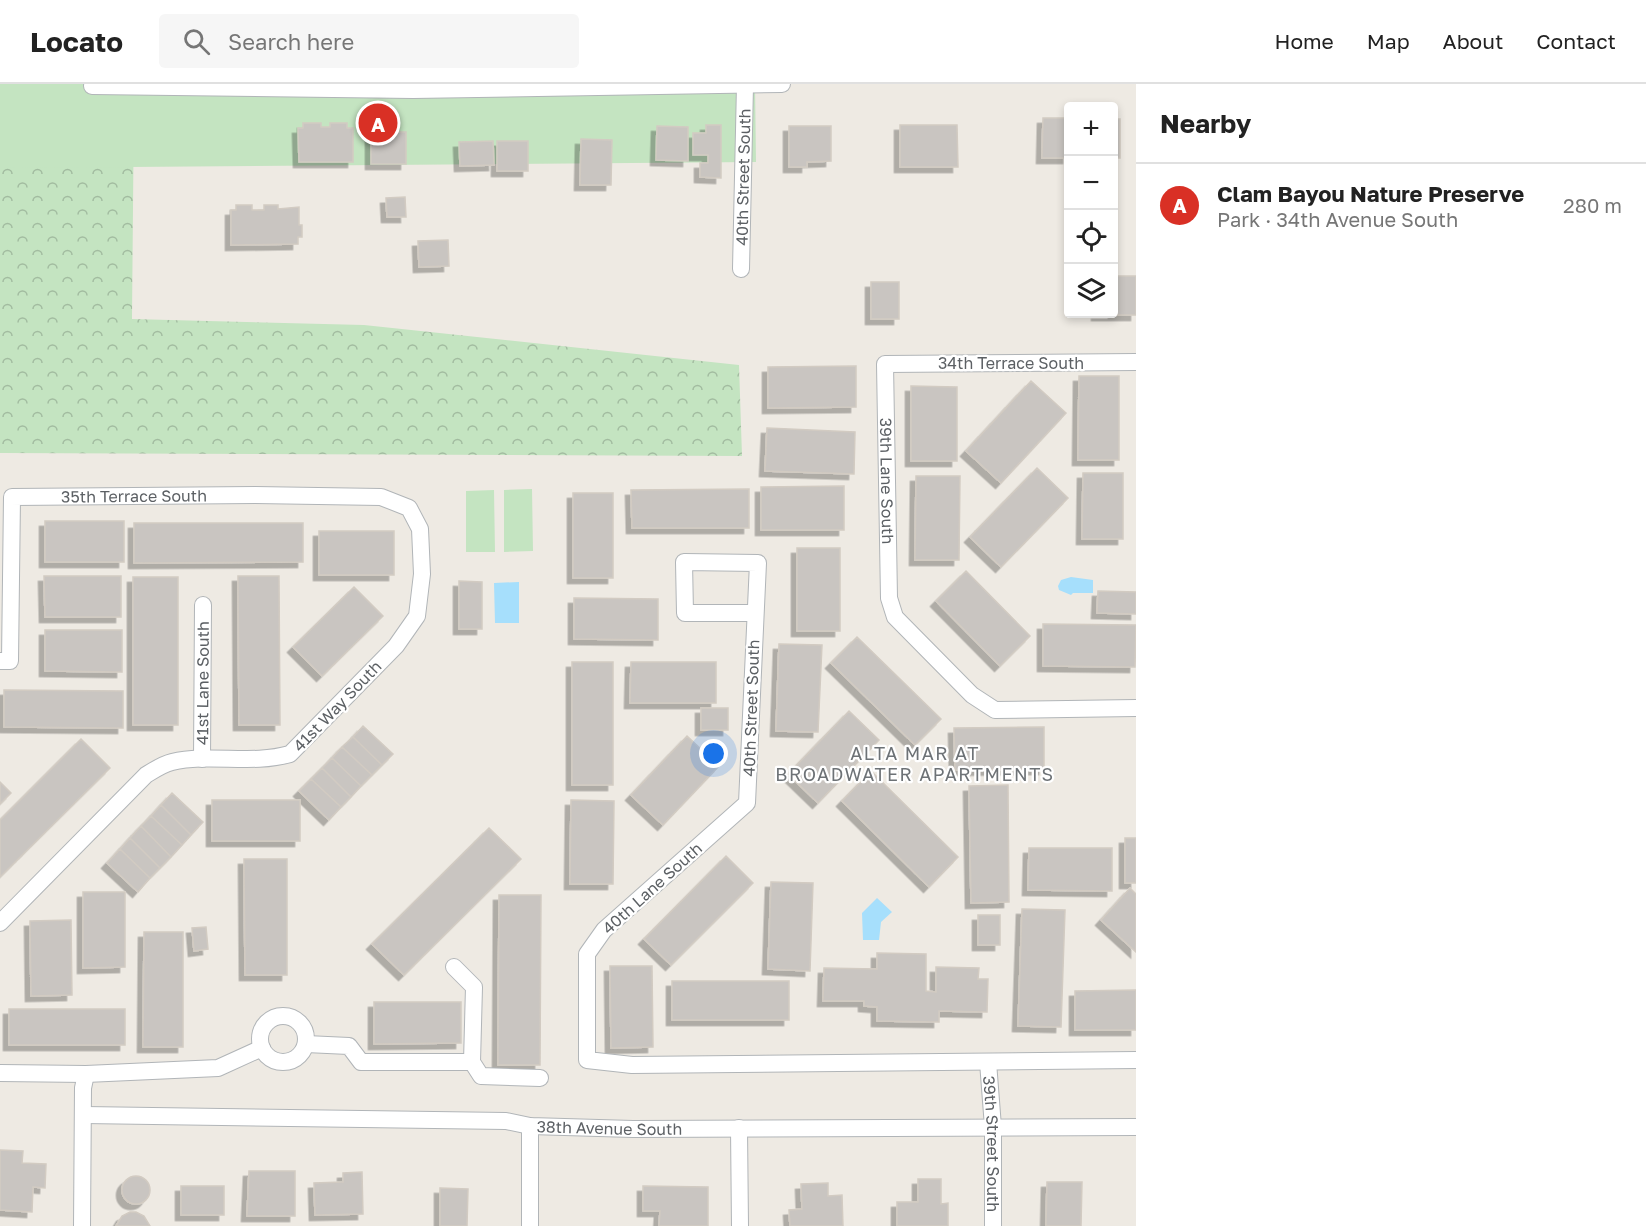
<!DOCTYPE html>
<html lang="en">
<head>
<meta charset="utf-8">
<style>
	:root { --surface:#fff; --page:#f6f6f6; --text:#222; --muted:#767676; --line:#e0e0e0; --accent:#d93025 }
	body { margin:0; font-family:"Golos Text",sans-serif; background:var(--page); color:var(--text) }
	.controls { position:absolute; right:18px; top:18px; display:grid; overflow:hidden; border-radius:6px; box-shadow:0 3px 9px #0003 }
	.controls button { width:54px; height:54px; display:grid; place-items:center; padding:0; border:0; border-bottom:2px solid var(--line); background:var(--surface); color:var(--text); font:30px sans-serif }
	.you { position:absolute; left:714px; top:670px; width:21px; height:21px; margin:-15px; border:4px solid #fff; border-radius:50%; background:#1a73e8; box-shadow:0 0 0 9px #1a73e833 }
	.badge { display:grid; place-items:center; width:39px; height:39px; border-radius:50%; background:var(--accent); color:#fff; font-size:20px; font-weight:700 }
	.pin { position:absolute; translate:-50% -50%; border:3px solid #fff; box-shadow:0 2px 6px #0006 }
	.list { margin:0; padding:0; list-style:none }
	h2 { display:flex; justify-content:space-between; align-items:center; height:78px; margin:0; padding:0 24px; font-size:26px }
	h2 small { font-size:20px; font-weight:400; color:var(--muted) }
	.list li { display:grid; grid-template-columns:39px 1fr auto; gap:18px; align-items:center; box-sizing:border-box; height:84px; padding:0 24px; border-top:2px solid var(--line) }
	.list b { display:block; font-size:22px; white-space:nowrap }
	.list p { margin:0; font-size:20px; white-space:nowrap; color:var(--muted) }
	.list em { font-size:20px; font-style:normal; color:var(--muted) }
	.icon { flex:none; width:33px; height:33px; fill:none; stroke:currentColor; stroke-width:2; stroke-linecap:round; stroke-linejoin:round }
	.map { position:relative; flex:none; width:1136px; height:1142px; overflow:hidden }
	header { display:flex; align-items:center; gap:36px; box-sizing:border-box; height:84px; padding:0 30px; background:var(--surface); border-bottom:2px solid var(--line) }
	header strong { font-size:28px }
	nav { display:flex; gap:33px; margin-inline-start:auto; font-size:21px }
	.search { width:420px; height:54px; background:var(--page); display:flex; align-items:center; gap:15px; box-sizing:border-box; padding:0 21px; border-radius:6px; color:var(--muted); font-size:22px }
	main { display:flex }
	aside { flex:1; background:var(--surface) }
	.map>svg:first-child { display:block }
	.forest { fill:url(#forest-crowns) }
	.green { fill:#c4e4c1 }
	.water { fill:#a6dffc }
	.building { fill:#c9c5c1; stroke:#d2cbc2; stroke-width:1.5; filter:url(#shadow) }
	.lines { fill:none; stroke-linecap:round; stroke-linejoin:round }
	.street-casing { stroke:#b1b5b8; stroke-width:18 }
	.street { stroke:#fff; stroke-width:16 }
	.labels { text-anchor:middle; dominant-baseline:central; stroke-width:4.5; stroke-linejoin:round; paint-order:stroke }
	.street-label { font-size:16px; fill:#5c6064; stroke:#fff }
	.neighbourhood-label { font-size:18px; letter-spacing:1.5px; fill:#6d7276; stroke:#fff }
</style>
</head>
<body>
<header>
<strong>Locato</strong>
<div class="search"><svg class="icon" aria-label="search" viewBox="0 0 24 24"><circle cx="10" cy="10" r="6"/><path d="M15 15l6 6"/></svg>Search here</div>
<nav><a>Home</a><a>Map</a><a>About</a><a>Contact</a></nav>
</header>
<main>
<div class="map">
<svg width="1136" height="1142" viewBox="0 0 1136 1142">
	<defs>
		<pattern id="forest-crowns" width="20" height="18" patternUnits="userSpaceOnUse" patternTransform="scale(1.5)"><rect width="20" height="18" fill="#c4e4c1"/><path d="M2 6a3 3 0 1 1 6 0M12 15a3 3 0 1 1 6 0" fill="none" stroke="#a2bca0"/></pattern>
		<filter id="shadow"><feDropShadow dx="-5.5" dy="5.5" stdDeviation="0" flood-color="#0004"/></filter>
	</defs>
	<rect width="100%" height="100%" fill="#eeeae3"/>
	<!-- forest -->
	<path class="forest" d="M 0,0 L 134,13 L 132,235 L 364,241 L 739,281 L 742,372 L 0,369 Z"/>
	<!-- green -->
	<path class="green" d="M 0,0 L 755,0 L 756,78 L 0,84 Z
		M 532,405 L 533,467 L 504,468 L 504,406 Z
		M 494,406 L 495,468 L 466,468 L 466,407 Z"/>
	<!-- water -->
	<path class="water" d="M 1071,493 L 1093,496 L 1093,509 L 1073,509 L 1071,511 L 1059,506 L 1058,502 L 1061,496 Z
		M 519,498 L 519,539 L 495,539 L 494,499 Z
		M 877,814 L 892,828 L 881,838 L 879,856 L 863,856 L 862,829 Z"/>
	<!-- building -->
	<path class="building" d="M 1043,34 L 1068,34 L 1068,74 L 1042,74 Z
		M 1114,35 L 1120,35 L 1120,74 L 1114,74 Z
		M 303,39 L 321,39 L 321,43 L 330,43 L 330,39 L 347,39 L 347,44 L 353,44 L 353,78 L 299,78 L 298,44 L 303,44 Z
		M 706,41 L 721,41 L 721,94 L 700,93 L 700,79 L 708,79 L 708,71 L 693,71 L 693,49 L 706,49 Z
		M 900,41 L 957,41 L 958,83 L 900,83 Z
		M 657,42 L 688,43 L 688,77 L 656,76 Z
		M 789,42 L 831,42 L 831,77 L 807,78 L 807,83 L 789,83 Z
		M 371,48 L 406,48 L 406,80 L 371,80 Z
		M 581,55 L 612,56 L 611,101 L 580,101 Z
		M 493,57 L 494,81 L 460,82 L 459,58 Z
		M 497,57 L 528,57 L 528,87 L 497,87 Z
		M 405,113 L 406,133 L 387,133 L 386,114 Z
		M 236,121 L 252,121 L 252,126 L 264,126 L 264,121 L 278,121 L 278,125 L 299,123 L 299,141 L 302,141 L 302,153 L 298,153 L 298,160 L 231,161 L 231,126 L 236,126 Z
		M 448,156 L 449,182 L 419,183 L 418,157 Z
		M 1114,192 L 1136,192 L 1136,231 L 1097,231 L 1097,230 L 1114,230 Z
		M 871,198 L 899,198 L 899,235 L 871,235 Z
		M 856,282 L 856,323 L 768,324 L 768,283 Z
		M 1079,292 L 1119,292 L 1119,376 L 1078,376 Z
		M 1031,297 L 1066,329 L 1001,399 L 966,367 Z
		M 911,302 L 957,303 L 957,377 L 911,377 Z
		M 767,344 L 855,348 L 854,390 L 765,387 Z
		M 1037,384 L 1068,414 L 1001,483 L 970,453 Z
		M 1083,389 L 1123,389 L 1123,455 L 1082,455 Z
		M 916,392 L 960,392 L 959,476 L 915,476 Z
		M 844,402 L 844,446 L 761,446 L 761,403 Z
		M 749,405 L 749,444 L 632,444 L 631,406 Z
		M 573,409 L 613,409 L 613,494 L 573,494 Z
		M 45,437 L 124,437 L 124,478 L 45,478 Z
		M 134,439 L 303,439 L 303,478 L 134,479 Z
		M 319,447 L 394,447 L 394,491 L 319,491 Z
		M 797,464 L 840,464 L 840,547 L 797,547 Z
		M 966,487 L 1030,552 L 1000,582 L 936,517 Z
		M 44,492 L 121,492 L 121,533 L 45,533 Z
		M 238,492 L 279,492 L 280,641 L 239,641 Z
		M 133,493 L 178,493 L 178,641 L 133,641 Z
		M 459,497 L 482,498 L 482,545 L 459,545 Z
		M 354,503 L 383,532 L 322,592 L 293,563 Z
		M 1098,507 L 1136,508 L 1136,530 L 1097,529 Z
		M 574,514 L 658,515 L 658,556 L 574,555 Z
		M 1043,540 L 1136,541 L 1135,583 L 1043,582 Z
		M 45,546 L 122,546 L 122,588 L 45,587 Z
		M 857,553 L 941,635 L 915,661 L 831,579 Z
		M 779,560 L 822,561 L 818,648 L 776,647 Z
		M 572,578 L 613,578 L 613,701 L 572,701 Z
		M 631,578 L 716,578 L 716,619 L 630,619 Z
		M 4,606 L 123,607 L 123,644 L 4,643 Z
		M 701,624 L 728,624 L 728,646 L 701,646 Z
		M 849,627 L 879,656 L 818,719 L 788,690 Z
		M 363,642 L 393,670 L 382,681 L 353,653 Z
		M 1044,643 L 1044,685 L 955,686 L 954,644 Z
		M 687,652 L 719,682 L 663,741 L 631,711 Z
		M 353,653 L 382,681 L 372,691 L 342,663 Z
		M 81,655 L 110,684 L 0,793 L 0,736 Z
		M 342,663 L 372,691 L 361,702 L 332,674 Z
		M 332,674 L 361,702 L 351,713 L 322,684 Z
		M 322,684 L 351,713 L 341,723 L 311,695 Z
		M 871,687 L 958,773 L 929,803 L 842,717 Z
		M 311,695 L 341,723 L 329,736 L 299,707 Z
		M 0,698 L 11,709 L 0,720 Z
		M 1008,701 L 1009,818 L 971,819 L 969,702 Z
		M 172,709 L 203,738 L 191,751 L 161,721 Z
		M 212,716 L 300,716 L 300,757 L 212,757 Z
		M 571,716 L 614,717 L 613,800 L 570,800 Z
		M 161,721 L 191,751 L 182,761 L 151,732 Z
		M 151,732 L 182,761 L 171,773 L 141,742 Z
		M 141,742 L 171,773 L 160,784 L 130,754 Z
		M 489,744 L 521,775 L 404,891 L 372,860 Z
		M 130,754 L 160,784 L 150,794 L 120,765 Z
		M 1125,754 L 1136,754 L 1136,799 L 1125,799 Z
		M 1029,764 L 1112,764 L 1112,807 L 1028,806 Z
		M 120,765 L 150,794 L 138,808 L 107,779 Z
		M 726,772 L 753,799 L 671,881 L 644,855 Z
		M 244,775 L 287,775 L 287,891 L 245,891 Z
		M 771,798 L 813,799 L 810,887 L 768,885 Z
		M 1130,804 L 1136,810 L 1136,868 L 1101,836 Z
		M 83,808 L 125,808 L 125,883 L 83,884 Z
		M 499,811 L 541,811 L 540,981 L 498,981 Z
		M 1022,825 L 1065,826 L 1061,943 L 1018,942 Z
		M 978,831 L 1000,831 L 1000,861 L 978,861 Z
		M 71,836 L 72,911 L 31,912 L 30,837 Z
		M 206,843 L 208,865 L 194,867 L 192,844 Z
		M 144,848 L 183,848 L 183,963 L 143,963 Z
		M 877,869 L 926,870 L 926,907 L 936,908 L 936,883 L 979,884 L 978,895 L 988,895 L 987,928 L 939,927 L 939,938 L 877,937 L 877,923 L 864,922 L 864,917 L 823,917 L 824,884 L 877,885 Z
		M 610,882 L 652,882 L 653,963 L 611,964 Z
		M 672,897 L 789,897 L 789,936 L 672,936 Z
		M 1136,906 L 1136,946 L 1075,946 L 1075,907 Z
		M 374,918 L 461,918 L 461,959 L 374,960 Z
		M 9,925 L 125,925 L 125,961 L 9,961 Z
		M 0,1066 L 23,1067 L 22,1079 L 46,1080 L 45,1104 L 33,1103 L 32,1128 L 0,1126 Z
		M 249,1087 L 295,1087 L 295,1132 L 247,1132 Z
		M 362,1088 L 363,1130 L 315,1131 L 314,1099 L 343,1098 L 343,1089 Z
		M122 1106a14 14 0 1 1 28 0a14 14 0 1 1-28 0Z
		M 918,1095 L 941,1095 L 941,1120 L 948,1119 L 948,1142 L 897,1142 L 897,1118 L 918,1118 Z
		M 1047,1098 L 1082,1098 L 1081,1142 L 1046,1142 Z
		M 828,1099 L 828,1112 L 842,1111 L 843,1142 L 790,1142 L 789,1126 L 802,1125 L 801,1100 Z
		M 181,1102 L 224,1102 L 224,1131 L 181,1131 Z
		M 643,1102 L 708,1103 L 708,1142 L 659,1142 L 660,1127 L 643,1127 Z
		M 440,1104 L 468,1105 L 467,1142 L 440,1142 Z
		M 130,1128 L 136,1128 L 144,1132 L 150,1142 L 116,1142 L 122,1132 Z"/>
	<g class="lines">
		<defs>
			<g id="street">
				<path d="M 92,2 L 413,6 L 782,0"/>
				<path id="s1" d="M 741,185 L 745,1"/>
				<path id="s2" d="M 1136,278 L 885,280 L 889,514 L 895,533 L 972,611 L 995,626 L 1136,624"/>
				<path d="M 755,529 L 685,529 L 684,478 L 758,479 L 747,719 L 604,846 L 587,870 L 587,976 L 632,981 L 1136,976"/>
				<path id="s3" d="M 0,577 L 10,577 L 12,413 L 255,411 L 381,413 L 409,424 L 420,445 L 422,490 L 417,532 L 396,562 L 290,670 C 252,681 210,669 172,678 C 163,680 154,686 146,691 L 0,839"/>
				<path id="s4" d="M 202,675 L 203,521"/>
				<path d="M 454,883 L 474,903 L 472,978 L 481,992 L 540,994"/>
				<circle cx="283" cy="955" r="23"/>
				<path d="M 306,960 L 349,962 L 361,978 L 472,978"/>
				<path id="s5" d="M 988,978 L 993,1043 L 993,1142"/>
				<path d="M 0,989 L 86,990 L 218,984 L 262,964"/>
				<path id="s6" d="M 84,1031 L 506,1037 L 530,1042 L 633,1045 L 1136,1043"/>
				<path d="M 739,1044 L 740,1142"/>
				<path d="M 82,1142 L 83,1004 L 86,990"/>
				<path d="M 530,1142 L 530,1042"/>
			</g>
		</defs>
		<!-- street casing -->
		<use href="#street" class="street-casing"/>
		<!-- street -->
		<use href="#street" class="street"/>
	</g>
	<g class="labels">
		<!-- street labels -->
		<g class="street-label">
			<text stroke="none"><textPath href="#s1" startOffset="92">40th Street South</textPath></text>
			<text x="1011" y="279">34th Terrace South</text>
			<text stroke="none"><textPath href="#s2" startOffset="368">39th Lane South</textPath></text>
			<text stroke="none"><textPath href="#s3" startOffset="296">35th Terrace South</textPath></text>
			<text stroke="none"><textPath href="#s4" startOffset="76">41st Lane South</textPath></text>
			<text transform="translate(337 622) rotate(-46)">41st Way South</text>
			<text transform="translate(751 624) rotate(-88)">40th Street South</text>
			<text transform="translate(652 804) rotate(-42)">40th Lane South</text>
			<text stroke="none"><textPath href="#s6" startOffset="526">38th Avenue South</textPath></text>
			<text stroke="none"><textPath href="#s5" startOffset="82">39th Street South</textPath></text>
		</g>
		<!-- neighbourhood labels -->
		<g class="neighbourhood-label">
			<text x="915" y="669">ALTA MAR AT<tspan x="915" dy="21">BROADWATER APARTMENTS</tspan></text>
		</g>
	</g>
</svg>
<div class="controls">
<button>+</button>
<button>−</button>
<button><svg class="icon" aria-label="locate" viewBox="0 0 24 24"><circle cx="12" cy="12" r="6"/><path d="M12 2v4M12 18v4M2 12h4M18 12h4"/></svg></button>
<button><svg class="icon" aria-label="layers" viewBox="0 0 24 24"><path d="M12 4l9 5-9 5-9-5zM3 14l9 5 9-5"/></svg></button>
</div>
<div class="you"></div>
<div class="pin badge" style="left:378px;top:39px">A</div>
</div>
<aside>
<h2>Nearby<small></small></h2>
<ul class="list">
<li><span class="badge">A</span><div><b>Clam Bayou Nature Preserve</b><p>Park · 34th Avenue South</p></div><em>280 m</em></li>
</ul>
</aside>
</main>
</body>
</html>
